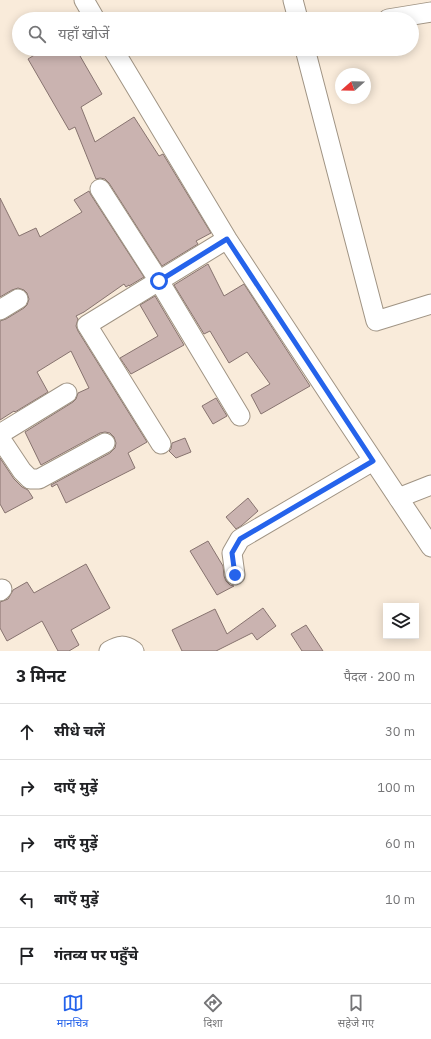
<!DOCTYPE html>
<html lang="hi">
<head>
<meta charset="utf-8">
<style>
	:root { --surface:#fff; --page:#f6f6f6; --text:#202124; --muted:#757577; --line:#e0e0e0; --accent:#2563eb }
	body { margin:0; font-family:"IBM Plex Sans","Noto Sans Devanagari",sans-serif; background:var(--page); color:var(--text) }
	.controls { position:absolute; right:12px; bottom:12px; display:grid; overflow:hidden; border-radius:0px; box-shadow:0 2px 10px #0003 }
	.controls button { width:36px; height:36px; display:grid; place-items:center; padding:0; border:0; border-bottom:1px solid var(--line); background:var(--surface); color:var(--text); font:20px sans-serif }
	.compass { position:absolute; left:335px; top:68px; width:36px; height:36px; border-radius:50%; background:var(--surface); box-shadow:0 2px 10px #0003; rotate:250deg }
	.stop { position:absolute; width:12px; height:12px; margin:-9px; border:3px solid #2563eb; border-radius:50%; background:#fff }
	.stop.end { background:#2563eb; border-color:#fff; box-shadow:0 1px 4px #0008 }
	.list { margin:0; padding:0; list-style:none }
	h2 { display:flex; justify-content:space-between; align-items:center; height:52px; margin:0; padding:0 16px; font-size:17px }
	h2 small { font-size:13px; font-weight:400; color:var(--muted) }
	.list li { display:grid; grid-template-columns:26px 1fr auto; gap:12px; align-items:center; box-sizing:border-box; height:56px; padding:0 16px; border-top:1px solid var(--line) }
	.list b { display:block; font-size:15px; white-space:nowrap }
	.list em { font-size:13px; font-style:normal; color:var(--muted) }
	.icon { flex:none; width:22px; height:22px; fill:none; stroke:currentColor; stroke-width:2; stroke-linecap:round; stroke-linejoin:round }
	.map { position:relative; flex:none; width:431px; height:651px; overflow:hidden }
	.search { position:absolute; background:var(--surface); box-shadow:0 2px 10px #0003; left:12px; right:12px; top:12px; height:44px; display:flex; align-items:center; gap:10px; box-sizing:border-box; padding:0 14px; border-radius:22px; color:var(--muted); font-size:15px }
	.sheet { height:332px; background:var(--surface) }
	nav { display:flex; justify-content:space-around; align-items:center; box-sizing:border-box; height:56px; border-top:1px solid var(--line); background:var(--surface); font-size:11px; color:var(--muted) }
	nav a { display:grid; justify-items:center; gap:2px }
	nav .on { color:var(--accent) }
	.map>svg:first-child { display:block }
	.building { fill:#cab3b0; stroke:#87736f }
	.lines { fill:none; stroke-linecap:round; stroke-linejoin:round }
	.minor-casing { stroke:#a09484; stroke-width:21 }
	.minor { stroke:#fff; stroke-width:19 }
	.route { stroke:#2563eb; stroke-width:5 }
</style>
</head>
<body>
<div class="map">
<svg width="431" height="651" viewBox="0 0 431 651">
	<rect width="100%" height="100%" fill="#f9ebda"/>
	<!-- building -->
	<path class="building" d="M 44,49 L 76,49 L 102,94 L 81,107 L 95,142 L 134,117 L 159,156 L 163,154 L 211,233 L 196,241 L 198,244 L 162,266 L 109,183 L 105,179 L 100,178 L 96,179 L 75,127 L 69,130 L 28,59 Z
		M 89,191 L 91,195 L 144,277 L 129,286 L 129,285 L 126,287 L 124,284 L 84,312 L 76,316 L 78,319 L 76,326 L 78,331 L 147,442 L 128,453 L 135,468 L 66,503 L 57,484 L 52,487 L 51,485 L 110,453 L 115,448 L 116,443 L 114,437 L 110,433 L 105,432 L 100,433 L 41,465 L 25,432 L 73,402 L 76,399 L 78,393 L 89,388 L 71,351 L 37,372 L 48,392 L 15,412 L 14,411 L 0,420 L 0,321 L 6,319 L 24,308 L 27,305 L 29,299 L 27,293 L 24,290 L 18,288 L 12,290 L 0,297 L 0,198 L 19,236 L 36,228 L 40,237 L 82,212 L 74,200 Z
		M 208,264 L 224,296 L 244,284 L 310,386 L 261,414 L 251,395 L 270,384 L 247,352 L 229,363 L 210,331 L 204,334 L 174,285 Z
		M 155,296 L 184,345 L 131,374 L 120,358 L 158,336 L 140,305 Z
		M 216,398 L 227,416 L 213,424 L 202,406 Z
		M 185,438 L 191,452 L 176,458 L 169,451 L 171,449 L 172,443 Z
		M 0,458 L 14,479 L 22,487 L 28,490 L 33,498 L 5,513 L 0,504 Z
		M 248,498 L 258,511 L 241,526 L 236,529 L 226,517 Z
		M 208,541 L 223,566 L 224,576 L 226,581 L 230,585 L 234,586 L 217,595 L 190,551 Z
		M 86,564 L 110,608 L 71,630 L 79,645 L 69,651 L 58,651 L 42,621 L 7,641 L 0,628 L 0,602 L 3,601 L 8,599 L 12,592 L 13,590 L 27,582 L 34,593 Z
		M 263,608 L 276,626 L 257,640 L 252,633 L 216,651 L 182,651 L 172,630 L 215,609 L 227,634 Z
		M 306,625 L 323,651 L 302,651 L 291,634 Z"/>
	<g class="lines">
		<defs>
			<path id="minor" d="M 84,0 L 95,19
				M 293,0 L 298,19
				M 388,19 L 431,12
				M 113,49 L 227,239 L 339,409 L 431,547
				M 305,49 L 376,321 L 431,304
				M 100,189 L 159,281 L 240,416
				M 0,310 L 18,299
				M 0,434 L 67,393
				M 0,438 L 22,471 L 30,479 L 39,479 L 105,443
				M 161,444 L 87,325 L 227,239
				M 398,498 L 431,485
				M 235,575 L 232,553 L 240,539 L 373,461
				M 0,591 L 2,589
				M 109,651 C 119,645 124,644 134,651"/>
		</defs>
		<!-- minor casing -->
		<use href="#minor" class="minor-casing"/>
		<!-- minor -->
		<use href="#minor" class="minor"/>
	</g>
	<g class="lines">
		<!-- route -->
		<path class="route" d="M 159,281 L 227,239 L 373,461 L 240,539 L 232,553 L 235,575"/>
	</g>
</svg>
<div class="controls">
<button><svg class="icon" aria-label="layers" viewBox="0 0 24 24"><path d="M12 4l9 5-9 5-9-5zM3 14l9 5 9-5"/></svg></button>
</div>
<svg class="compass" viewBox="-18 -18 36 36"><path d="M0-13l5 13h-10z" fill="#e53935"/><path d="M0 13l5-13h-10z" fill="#757577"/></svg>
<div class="stop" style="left:159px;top:281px"></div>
<div class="stop end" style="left:235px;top:575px"></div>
<div class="search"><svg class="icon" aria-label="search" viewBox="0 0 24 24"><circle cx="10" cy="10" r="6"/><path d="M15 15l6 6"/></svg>यहाँ खोजें</div>
</div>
<section class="sheet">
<h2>3 मिनट<small>पैदल · 200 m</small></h2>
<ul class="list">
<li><svg class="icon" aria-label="ahead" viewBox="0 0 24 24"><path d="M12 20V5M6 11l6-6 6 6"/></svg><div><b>सीधे चलें</b></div><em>30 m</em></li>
<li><svg class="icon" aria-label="right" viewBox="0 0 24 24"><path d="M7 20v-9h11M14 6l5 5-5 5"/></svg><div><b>दाएँ मुड़ें</b></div><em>100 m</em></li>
<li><svg class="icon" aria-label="right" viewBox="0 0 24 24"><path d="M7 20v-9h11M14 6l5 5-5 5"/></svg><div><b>दाएँ मुड़ें</b></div><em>60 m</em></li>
<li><svg class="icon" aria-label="left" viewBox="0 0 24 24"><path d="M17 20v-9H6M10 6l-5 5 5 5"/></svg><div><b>बाएँ मुड़ें</b></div><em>10 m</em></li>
<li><svg class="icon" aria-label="arrive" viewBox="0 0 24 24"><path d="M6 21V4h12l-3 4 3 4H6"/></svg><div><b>गंतव्य पर पहुँचे</b></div></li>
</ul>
</section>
<nav>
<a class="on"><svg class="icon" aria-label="map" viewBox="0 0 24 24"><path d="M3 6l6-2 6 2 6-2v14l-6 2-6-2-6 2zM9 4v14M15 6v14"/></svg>मानचित्र</a>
<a><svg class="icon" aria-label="directions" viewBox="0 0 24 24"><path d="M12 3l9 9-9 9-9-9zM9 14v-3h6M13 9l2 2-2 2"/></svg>दिशा</a>
<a><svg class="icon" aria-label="saved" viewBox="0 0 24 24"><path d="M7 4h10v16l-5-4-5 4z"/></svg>सहेजे गए</a>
</nav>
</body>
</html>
